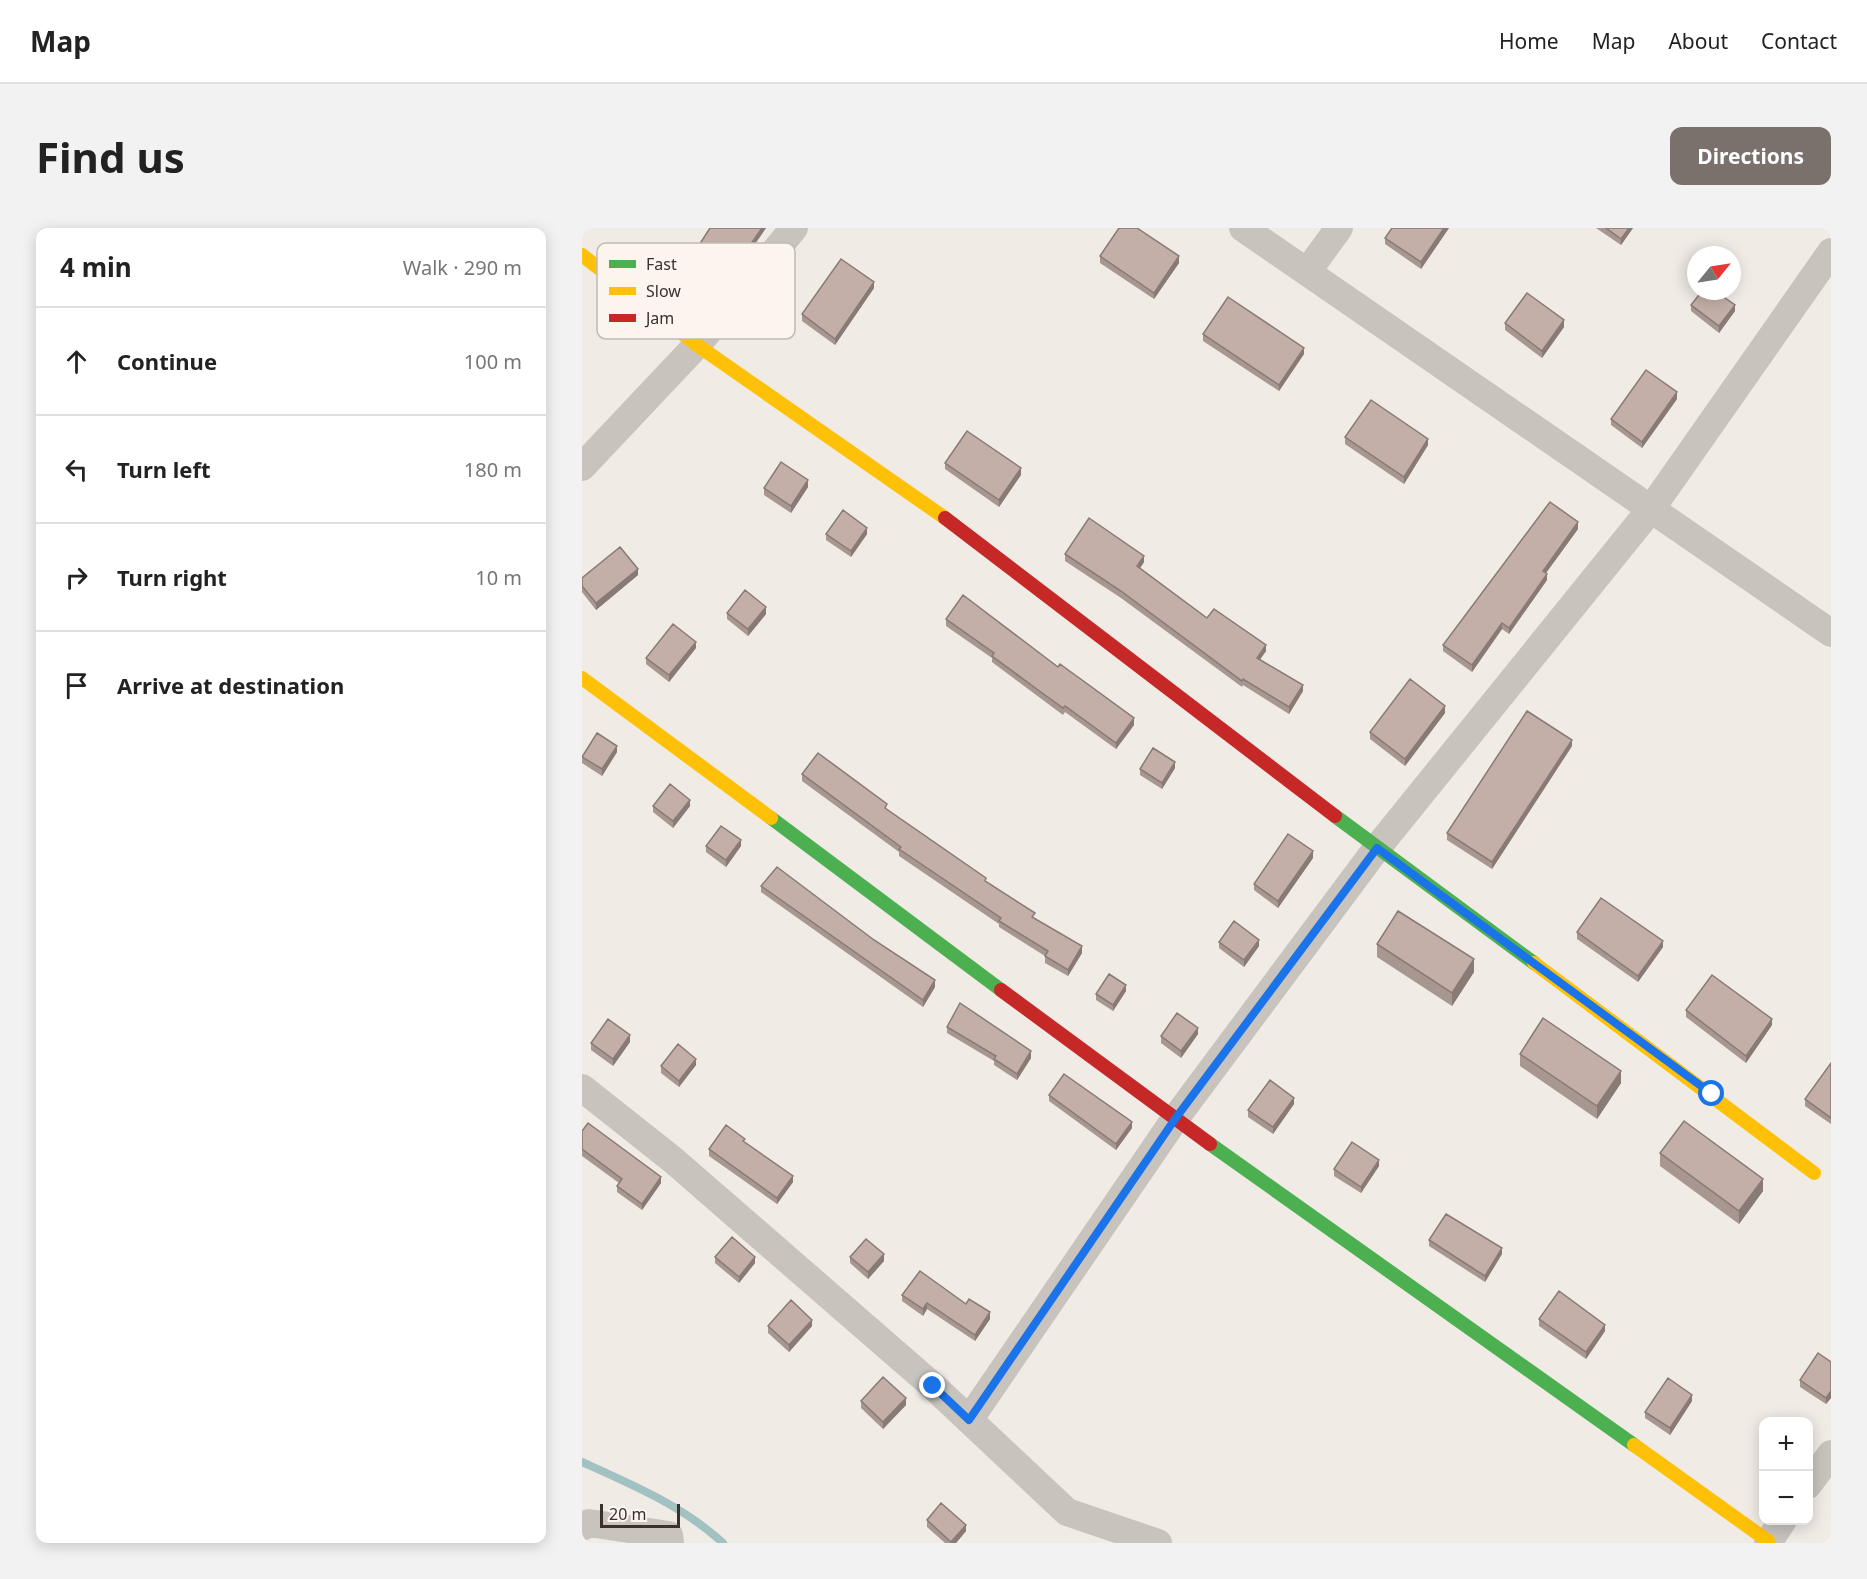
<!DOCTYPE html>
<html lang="en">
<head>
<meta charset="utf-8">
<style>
	:root { --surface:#fff; --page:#f2f2f2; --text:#222; --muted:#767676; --line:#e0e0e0; --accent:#7a716c }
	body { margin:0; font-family:"Noto Sans",sans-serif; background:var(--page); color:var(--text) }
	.controls { position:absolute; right:18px; bottom:18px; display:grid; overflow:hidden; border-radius:12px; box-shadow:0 3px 15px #0003 }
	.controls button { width:54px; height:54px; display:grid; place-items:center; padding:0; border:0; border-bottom:2px solid var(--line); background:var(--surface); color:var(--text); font:30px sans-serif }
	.compass { position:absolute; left:1105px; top:18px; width:54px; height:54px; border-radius:50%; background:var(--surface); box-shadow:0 3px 15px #0003; rotate:60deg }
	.scale { position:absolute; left:18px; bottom:15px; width:80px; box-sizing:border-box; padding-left:6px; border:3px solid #3b302b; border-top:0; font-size:16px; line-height:21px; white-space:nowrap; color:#3b302b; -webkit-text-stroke:4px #fbf5ee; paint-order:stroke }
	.stop { position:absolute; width:18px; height:18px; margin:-14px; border:4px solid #1a73e8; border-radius:50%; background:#fff }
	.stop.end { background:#1a73e8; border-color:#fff; box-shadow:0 2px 6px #0008 }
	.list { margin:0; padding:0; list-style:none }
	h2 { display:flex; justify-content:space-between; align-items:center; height:78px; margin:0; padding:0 24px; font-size:26px }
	h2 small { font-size:20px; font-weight:400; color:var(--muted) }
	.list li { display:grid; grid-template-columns:39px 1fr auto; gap:18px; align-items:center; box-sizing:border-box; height:108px; padding:0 24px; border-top:2px solid var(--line) }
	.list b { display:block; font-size:22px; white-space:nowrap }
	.list em { font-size:20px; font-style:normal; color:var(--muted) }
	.icon { flex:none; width:33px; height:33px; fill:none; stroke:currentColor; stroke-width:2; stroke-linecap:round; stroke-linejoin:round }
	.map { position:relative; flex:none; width:1249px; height:1315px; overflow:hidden; border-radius:12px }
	header { display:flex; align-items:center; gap:36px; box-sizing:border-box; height:84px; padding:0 30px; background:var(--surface); border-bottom:2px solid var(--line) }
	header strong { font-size:28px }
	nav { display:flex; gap:33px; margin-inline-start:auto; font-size:21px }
	.intro { display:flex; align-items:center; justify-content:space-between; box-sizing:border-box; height:144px; padding:0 36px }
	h1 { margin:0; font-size:42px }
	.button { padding:15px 27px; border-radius:12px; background:var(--accent); color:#fff; font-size:21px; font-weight:700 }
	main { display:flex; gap:36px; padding:0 36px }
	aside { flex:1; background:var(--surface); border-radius:12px; box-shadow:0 3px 15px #0003 }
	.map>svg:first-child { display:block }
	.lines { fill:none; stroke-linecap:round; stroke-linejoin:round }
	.stream { stroke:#a1c2c1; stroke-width:8 }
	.street { stroke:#c9c3be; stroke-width:28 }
	.fast { stroke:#4caf50; stroke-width:14 }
	.slow { stroke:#ffc107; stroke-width:14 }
	.jam { stroke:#c62828; stroke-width:14 }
	.wall { fill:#a89690 }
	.shaded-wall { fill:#887a75 }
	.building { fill:#c3afa7; stroke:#887a75; stroke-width:1.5 }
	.route { stroke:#1a73e8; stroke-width:8 }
	.key { fill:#fbf5ee; stroke:#c1bab4; stroke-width:1.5 }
	.key-label { font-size:16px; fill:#3b302b }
</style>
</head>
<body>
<header>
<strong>Map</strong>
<nav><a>Home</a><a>Map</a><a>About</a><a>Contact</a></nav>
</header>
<div class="intro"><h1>Find us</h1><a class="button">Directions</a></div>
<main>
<aside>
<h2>4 min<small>Walk · 290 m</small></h2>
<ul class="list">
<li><svg class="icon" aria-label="ahead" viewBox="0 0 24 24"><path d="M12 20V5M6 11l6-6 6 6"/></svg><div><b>Continue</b></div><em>100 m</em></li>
<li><svg class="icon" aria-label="left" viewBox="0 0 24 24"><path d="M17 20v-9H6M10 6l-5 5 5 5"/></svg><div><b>Turn left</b></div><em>180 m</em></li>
<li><svg class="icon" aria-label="right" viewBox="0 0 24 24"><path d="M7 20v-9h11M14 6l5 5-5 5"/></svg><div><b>Turn right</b></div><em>10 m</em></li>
<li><svg class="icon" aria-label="arrive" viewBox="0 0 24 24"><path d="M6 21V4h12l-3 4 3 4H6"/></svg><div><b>Arrive at destination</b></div></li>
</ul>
</aside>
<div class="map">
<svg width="1249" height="1315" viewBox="0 0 1249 1315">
	<rect width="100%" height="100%" fill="#f0ebe5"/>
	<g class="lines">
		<!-- stream -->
		<path class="stream" d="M 0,1234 C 49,1256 101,1278 141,1315"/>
		<!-- street -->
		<path class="street" d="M 661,0 L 1249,405
			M 725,44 L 757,0
			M 0,239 L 115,117 L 212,0
			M 0,860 L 91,932 L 351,1158 L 485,1284 L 576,1315
			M 387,1192 L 593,891 L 795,620 L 1069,281 L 1249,24
			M 1226,1257 L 1249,1226
			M 0,1299 L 7,1295 L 87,1307 L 88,1315
			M 1186,1315 L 1201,1292"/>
		<!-- fast -->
		<path class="fast" d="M 753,588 L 952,735
			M 189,590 L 419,762
			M 628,916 L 1052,1217"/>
		<!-- slow -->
		<path class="slow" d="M 0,27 L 115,117 L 363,290
			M 0,450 L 189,590
			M 952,735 L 1232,945
			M 1052,1217 L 1186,1313"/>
		<!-- jam -->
		<path class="jam" d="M 363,290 L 753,588
			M 419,762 L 628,916"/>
	</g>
	<!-- wall -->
	<path class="wall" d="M 128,0 L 184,0 L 152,46 L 117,23 L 117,17 Z
		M 810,0 L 867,0 L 839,41 L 803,16 L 803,10 Z
		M 1014,0 L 1051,0 L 1039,17 Z
		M 518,28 L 597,35 L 572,71 L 518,35 Z
		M 292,60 L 253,117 L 220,93 L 220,86 Z
		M 1109,77 L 1153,83 L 1137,105 L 1109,83 Z
		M 923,95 L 982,99 L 960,130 L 923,102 Z
		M 621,106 L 722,126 L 697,163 L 621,113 Z
		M 1095,171 L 1060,220 L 1029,197 L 1029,191 Z
		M 763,209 L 846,217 L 822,256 L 763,216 Z
		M 363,235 L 439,247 L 417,279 L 363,241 Z
		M 226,259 L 209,285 L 182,267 L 182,260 Z
		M 996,301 L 964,345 L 965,352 L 927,406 L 920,401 L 890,444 L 861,423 L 861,417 Z
		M 244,306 L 285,306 L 269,329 L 244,312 Z
		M 483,326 L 562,334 L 558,340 L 625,390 L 684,423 L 678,431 L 721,463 L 707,486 L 661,457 L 660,459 L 539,370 L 483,333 Z
		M 56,347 L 14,382 L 0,364 L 0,350 Z
		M 145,385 L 184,386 L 166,408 L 145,391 Z
		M 364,391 L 552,497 L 534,521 L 483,484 L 481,487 L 410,434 L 410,430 L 364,398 Z
		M 114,420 L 87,454 L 64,436 L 64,430 Z
		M 863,485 L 823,538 L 788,511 L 788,504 Z
		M 990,518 L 910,641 L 865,612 L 865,605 Z
		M 35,524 L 20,548 L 0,535 L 0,528 Z
		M 593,540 L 580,561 L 558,547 L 558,541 Z
		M 220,546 L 305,581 L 500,725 L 486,748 L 463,735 L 463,728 L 417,699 L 417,696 L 317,628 L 317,624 L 220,553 Z
		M 71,578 L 108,578 L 91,600 L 71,584 Z
		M 124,618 L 159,618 L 144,639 L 124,624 Z
		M 731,630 L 696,680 L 672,662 L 672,656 Z
		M 179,658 L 353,759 L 341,779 L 179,664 Z
		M 995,704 L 1081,719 L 1056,754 L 995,711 Z
		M 637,714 L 677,718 L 662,739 L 637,720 Z
		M 795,716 L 892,744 L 870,778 L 795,729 Z
		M 544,763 L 531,783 L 514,772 L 514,766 Z
		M 1104,782 L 1190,797 L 1164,835 L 1104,789 Z
		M 365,799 L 449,830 L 435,852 L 412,837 L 412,833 L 365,805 Z
		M 616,806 L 599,830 L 579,815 L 579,808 Z
		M 48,814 L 31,838 L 9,822 L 9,815 Z
		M 938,826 L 1039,855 L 1015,891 L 938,838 Z
		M 1249,835 L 1249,896 L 1223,878 L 1223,871 Z
		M 114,837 L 97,859 L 79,845 L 79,838 Z
		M 467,867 L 550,900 L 534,922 L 467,873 Z
		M 712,876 L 691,906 L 666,889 L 666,882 Z
		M 0,903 L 79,955 L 60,982 L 35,964 L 35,958 L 37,955 L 0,928 Z
		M 163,914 L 211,954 L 195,976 L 127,928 L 127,921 Z
		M 1078,925 L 1181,963 L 1157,996 L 1078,938 Z
		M 797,938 L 779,965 L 752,948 L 752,941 Z
		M 847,1012 L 920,1026 L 903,1054 L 847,1018 Z
		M 133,1029 L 173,1035 L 157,1055 L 133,1035 Z
		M 268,1029 L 302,1033 L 286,1051 L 268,1035 Z
		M 320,1067 L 384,1076 L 408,1091 L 393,1113 L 345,1081 L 341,1088 L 320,1073 Z
		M 957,1091 L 1023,1103 L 1004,1131 L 957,1098 Z
		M 186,1098 L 230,1098 L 207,1124 L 186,1105 Z
		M 1249,1134 L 1249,1170 L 1244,1176 L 1218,1159 L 1218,1152 Z
		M 279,1173 L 324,1177 L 301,1201 L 279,1180 Z
		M 1110,1173 L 1088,1207 L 1063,1190 L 1063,1184 Z
		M 345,1292 L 384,1303 L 374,1315 L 363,1315 L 345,1299 Z"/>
	<!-- shaded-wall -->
	<path class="shaded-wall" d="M 180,0 L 184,0 L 152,46 L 152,40 Z
		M 862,0 L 867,0 L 839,41 L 839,34 Z
		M 1047,0 L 1051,0 L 1039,17 L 1039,11 Z
		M 597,28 L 597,35 L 572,71 L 572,65 Z
		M 292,54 L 292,60 L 253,117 L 253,111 Z
		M 1153,77 L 1153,83 L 1137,105 L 1137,98 Z
		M 982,92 L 982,99 L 960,130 L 960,123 Z
		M 722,120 L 722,126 L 697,163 L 697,157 Z
		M 1095,164 L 1095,171 L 1060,220 L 1060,214 Z
		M 846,211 L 846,217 L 822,256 L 822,249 Z
		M 439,240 L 439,247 L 417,279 L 417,272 Z
		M 226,252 L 226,259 L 209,285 L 209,278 Z
		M 996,294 L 996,301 L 961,349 L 961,343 Z
		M 285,300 L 285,306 L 269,329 L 269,323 Z
		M 562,328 L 562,334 L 555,345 L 555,338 Z
		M 56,341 L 56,347 L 14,382 L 14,375 Z
		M 965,346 L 965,352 L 927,406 L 927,400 Z
		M 184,379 L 184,386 L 166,408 L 166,401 Z
		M 920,395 L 920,401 L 890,444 L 890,437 Z
		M 114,414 L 114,420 L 87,454 L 87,447 Z
		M 684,417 L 684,423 L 675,436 L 675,430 Z
		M 721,457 L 721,463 L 707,486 L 707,479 Z
		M 863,478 L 863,485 L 823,538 L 823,531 Z
		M 552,490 L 552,497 L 534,521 L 534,515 Z
		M 990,512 L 990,518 L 910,641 L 910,634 Z
		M 35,518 L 35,524 L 20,548 L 20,541 Z
		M 593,534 L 593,540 L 580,561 L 580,555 Z
		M 108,572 L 108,578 L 91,600 L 91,593 Z
		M 159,612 L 159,618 L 144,639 L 144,632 Z
		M 731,623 L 731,630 L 696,680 L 696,673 Z
		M 677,712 L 677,718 L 662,739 L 662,732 Z
		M 1081,713 L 1081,719 L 1056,754 L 1056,748 Z
		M 500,718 L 500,725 L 486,748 L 486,742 Z
		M 892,731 L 892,744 L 870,778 L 870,765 Z
		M 353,752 L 353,759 L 341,779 L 341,772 Z
		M 544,757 L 544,763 L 531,783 L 531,777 Z
		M 1190,791 L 1190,797 L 1164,835 L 1164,828 Z
		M 616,800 L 616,806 L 599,830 L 599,823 Z
		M 48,807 L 48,814 L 31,838 L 31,831 Z
		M 449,823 L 449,830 L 435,852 L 435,846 Z
		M 114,831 L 114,837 L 97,859 L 97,853 Z
		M 1039,843 L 1039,855 L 1015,891 L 1015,878 Z
		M 712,870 L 712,876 L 691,906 L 691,899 Z
		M 550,894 L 550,900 L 534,922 L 534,916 Z
		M 797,932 L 797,938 L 779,965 L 779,959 Z
		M 211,948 L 211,954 L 195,976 L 195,970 Z
		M 79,949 L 79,955 L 60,982 L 60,976 Z
		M 1181,951 L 1181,963 L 1157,996 L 1157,983 Z
		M 920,1020 L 920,1026 L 903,1054 L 903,1048 Z
		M 302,1026 L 302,1033 L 286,1051 L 286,1044 Z
		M 173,1029 L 173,1035 L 157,1055 L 157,1049 Z
		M 345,1075 L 345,1081 L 341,1088 L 341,1081 Z
		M 408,1084 L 408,1091 L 393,1113 L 393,1107 Z
		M 230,1092 L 230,1098 L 207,1124 L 207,1117 Z
		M 1023,1097 L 1023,1103 L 1004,1131 L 1004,1124 Z
		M 1249,1163 L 1249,1170 L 1244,1176 L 1244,1170 Z
		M 1110,1167 L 1110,1173 L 1088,1207 L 1088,1200 Z
		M 324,1170 L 324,1177 L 301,1201 L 301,1194 Z
		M 384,1297 L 384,1303 L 374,1315 L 369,1315 Z"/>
	<!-- building -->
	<path class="building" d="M 128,0 L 180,0 L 152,40 L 117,17 Z
		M 537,0 L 555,0 L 597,28 L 572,65 L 518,28 Z
		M 810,0 L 862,0 L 839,34 L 803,10 Z
		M 1024,0 L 1047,0 L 1039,11 Z
		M 259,31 L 292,54 L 253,111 L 220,86 Z
		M 1120,63 L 1133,63 L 1153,77 L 1137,98 L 1109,77 Z
		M 945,65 L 982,92 L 960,123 L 923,95 Z
		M 646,69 L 722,120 L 697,157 L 621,106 Z
		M 1064,142 L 1095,164 L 1060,214 L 1029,191 Z
		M 789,172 L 846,211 L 822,249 L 763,209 Z
		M 385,203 L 439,240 L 417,272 L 363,235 Z
		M 199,234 L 226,252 L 209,278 L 182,260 Z
		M 968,274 L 996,294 L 961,343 L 965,346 L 927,400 L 920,395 L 890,437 L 861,417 Z
		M 261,282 L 285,300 L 269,323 L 244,306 Z
		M 507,290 L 562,328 L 555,338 L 625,390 L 632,381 L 684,417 L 675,430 L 721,457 L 707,479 L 661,451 L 660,453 L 539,363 L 483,326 Z
		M 38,319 L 56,341 L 14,375 L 0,358 L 0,350 Z
		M 163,362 L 184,379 L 166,401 L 145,385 Z
		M 381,367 L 476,439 L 478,436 L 552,490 L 534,515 L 483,478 L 481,480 L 456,462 L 410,428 L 412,425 L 364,391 Z
		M 91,396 L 114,414 L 87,447 L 64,430 Z
		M 828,451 L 863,478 L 823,531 L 788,504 Z
		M 945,483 L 990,512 L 910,634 L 865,605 Z
		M 15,505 L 35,518 L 20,541 L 0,529 Z
		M 571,520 L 593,534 L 580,555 L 558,541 Z
		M 236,525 L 305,576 L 303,580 L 404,650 L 403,653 L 453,685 L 450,689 L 500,718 L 486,742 L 463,728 L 466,723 L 417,693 L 419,690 L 317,621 L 319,619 L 220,546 Z
		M 88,556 L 108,572 L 91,593 L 71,578 Z
		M 139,598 L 159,612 L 144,632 L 124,618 Z
		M 706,606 L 731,623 L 696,673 L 672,656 Z
		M 195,639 L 292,712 L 353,752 L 341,772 L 179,658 Z
		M 1019,670 L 1081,713 L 1056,748 L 995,704 Z
		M 816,683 L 892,731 L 870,765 L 795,716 Z
		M 652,693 L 677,712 L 662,732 L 637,714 Z
		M 527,746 L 544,757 L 531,777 L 514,766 Z
		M 1130,747 L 1190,791 L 1164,828 L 1104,782 Z
		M 378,775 L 449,823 L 435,846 L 412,831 L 414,828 L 365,799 Z
		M 595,785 L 616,800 L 599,823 L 579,808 Z
		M 961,790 L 1039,843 L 1015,878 L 938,826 Z
		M 26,791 L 48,807 L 31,831 L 9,815 Z
		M 96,816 L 114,831 L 97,853 L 79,838 Z
		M 1249,835 L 1249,890 L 1223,871 Z
		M 482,846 L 550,894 L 534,916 L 467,867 Z
		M 688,852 L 712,870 L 691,899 L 666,882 Z
		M 1102,893 L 1181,951 L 1157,983 L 1078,925 Z
		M 6,895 L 79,949 L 60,976 L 35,958 L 40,951 L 0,921 L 0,903 Z
		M 144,897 L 163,911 L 161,913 L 211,948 L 195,970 L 127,921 Z
		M 770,914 L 797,932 L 779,959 L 752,941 Z
		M 864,986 L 920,1020 L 903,1048 L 847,1012 Z
		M 150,1009 L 173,1029 L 157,1049 L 133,1029 Z
		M 284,1011 L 302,1026 L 286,1044 L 268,1029 Z
		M 338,1043 L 384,1076 L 387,1071 L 408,1084 L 393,1107 L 345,1075 L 341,1081 L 320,1067 Z
		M 977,1063 L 1023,1097 L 1004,1124 L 957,1091 Z
		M 209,1072 L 230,1092 L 207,1117 L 186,1098 Z
		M 1236,1125 L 1249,1134 L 1249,1163 L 1244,1170 L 1218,1152 Z
		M 301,1149 L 324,1170 L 301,1194 L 279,1173 Z
		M 1086,1150 L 1110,1167 L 1088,1200 L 1063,1184 Z
		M 359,1275 L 384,1297 L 369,1314 L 345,1292 Z"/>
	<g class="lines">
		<!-- route -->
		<path class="route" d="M 351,1158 L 387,1192 L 593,891 L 795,620 L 1130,866"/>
	</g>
	<!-- legend -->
	<rect x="15" y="15" width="198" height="96" rx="9" class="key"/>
	<rect x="27" y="32" width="27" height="8" fill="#4caf50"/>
	<rect x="27" y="59" width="27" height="8" fill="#ffc107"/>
	<rect x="27" y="86" width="27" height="8" fill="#c62828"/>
	<g class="key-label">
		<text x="64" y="42">Fast</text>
		<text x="64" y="69">Slow</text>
		<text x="64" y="96">Jam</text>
	</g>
</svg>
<div class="controls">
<button>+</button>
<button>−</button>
</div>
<svg class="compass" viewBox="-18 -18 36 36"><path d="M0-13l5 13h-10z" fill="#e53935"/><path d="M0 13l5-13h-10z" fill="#767676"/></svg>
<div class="scale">20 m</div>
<div class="stop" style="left:1130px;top:866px"></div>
<div class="stop end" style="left:351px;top:1158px"></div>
</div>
</main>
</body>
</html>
